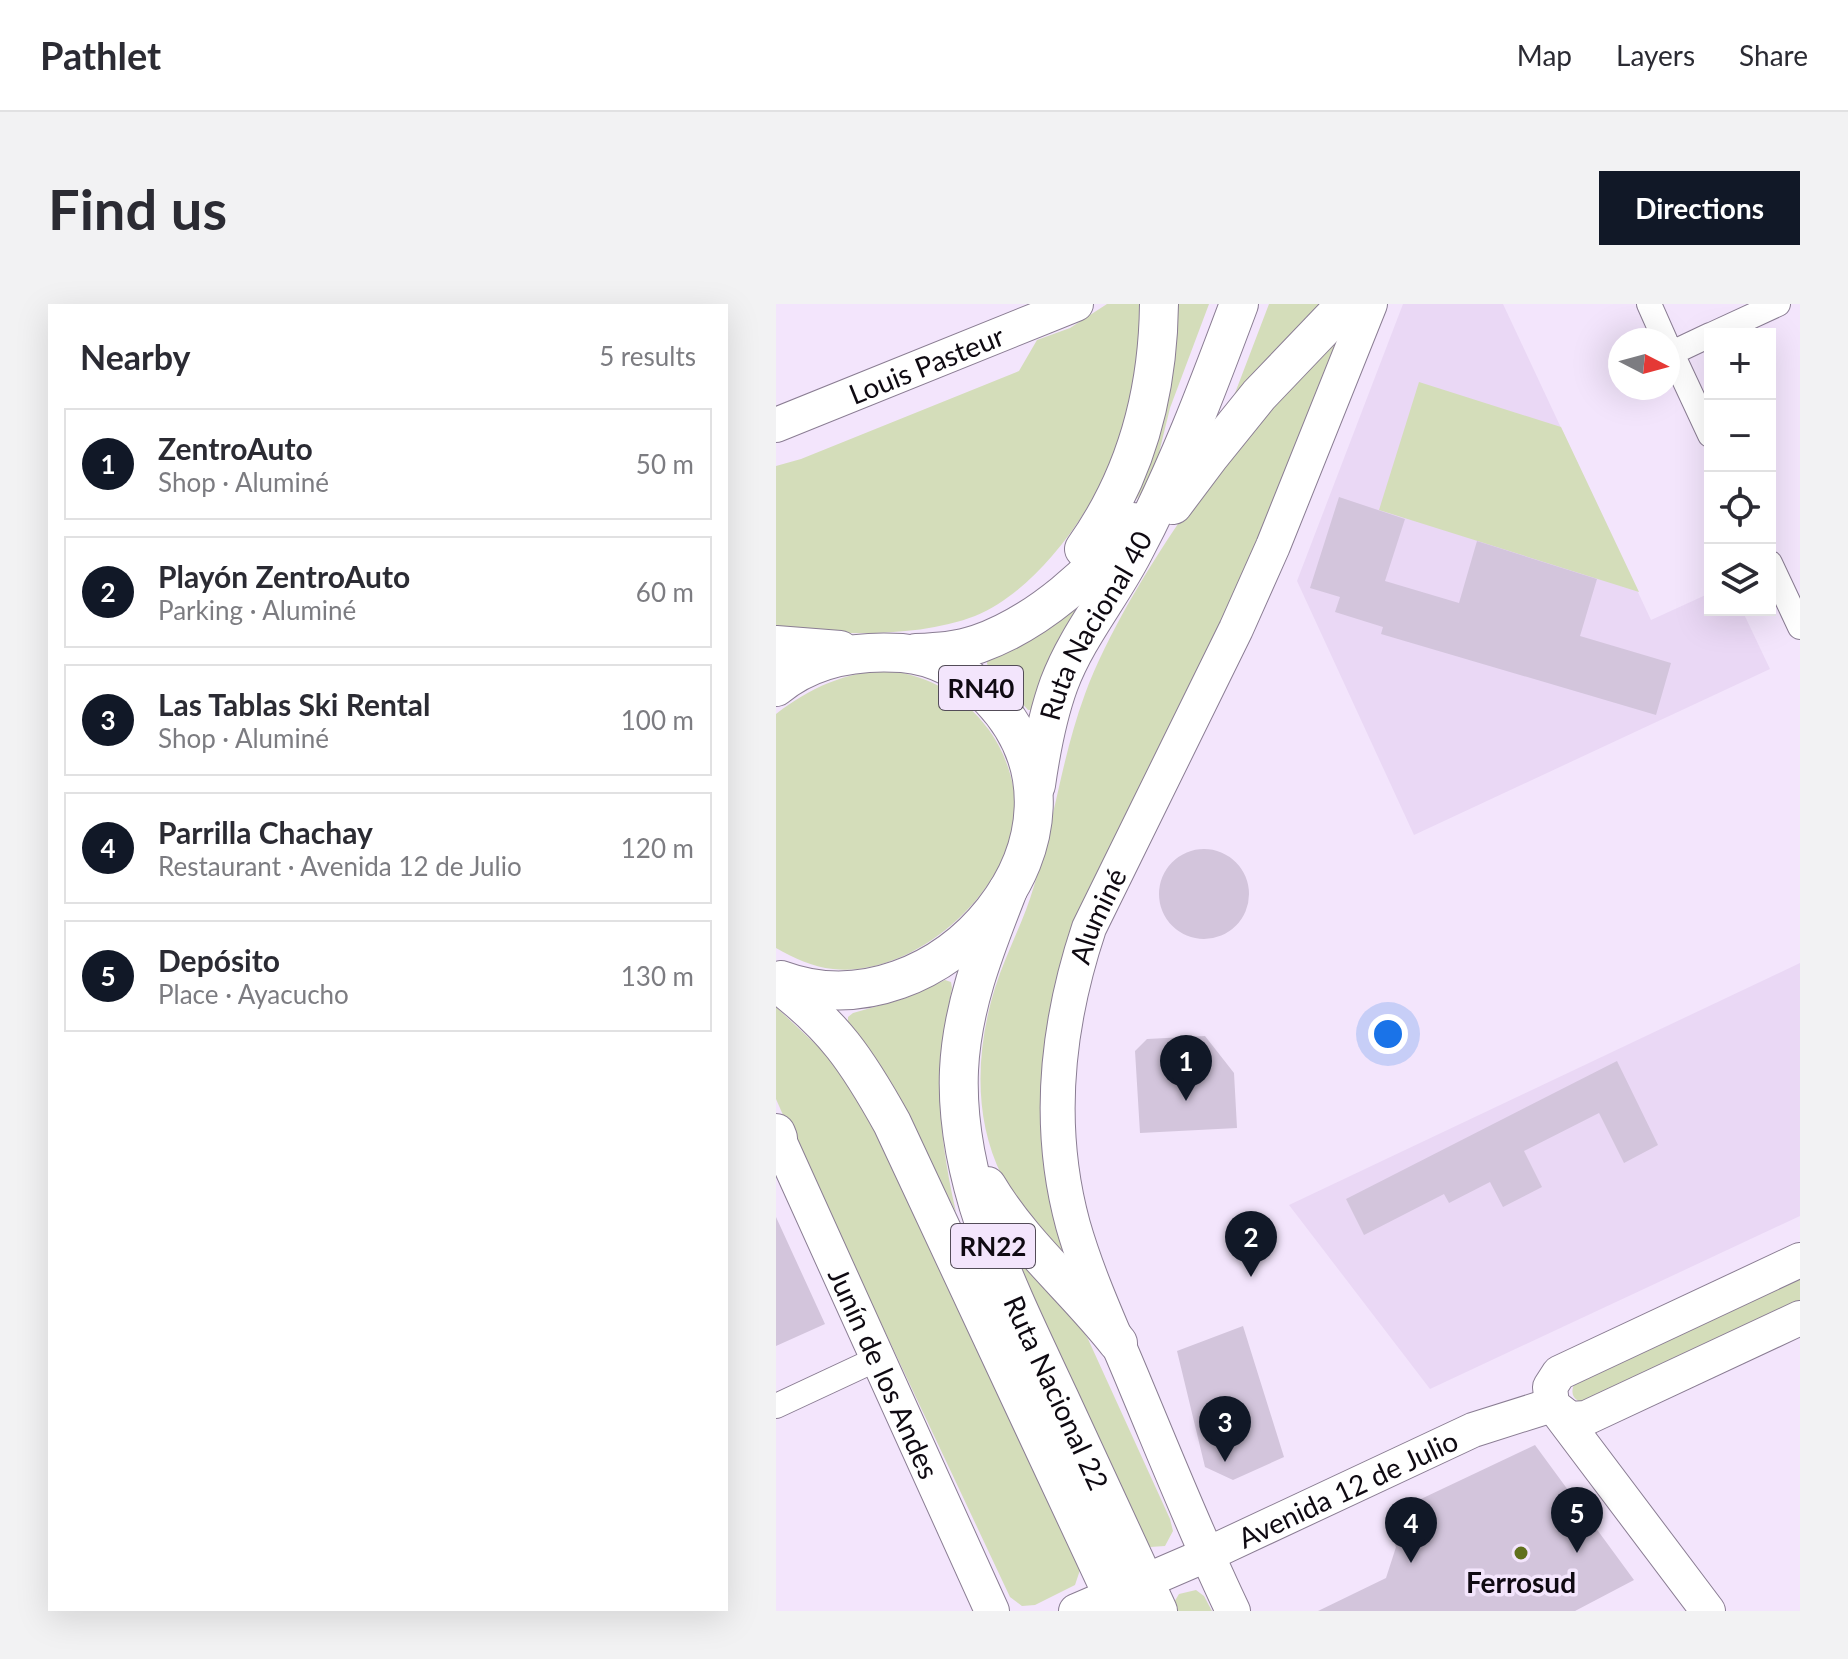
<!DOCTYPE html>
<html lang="en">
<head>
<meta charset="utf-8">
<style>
	:root { --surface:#fff; --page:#f2f2f3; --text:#2b2b33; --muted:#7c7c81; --line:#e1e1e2; --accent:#111827 }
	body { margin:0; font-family:Lato,sans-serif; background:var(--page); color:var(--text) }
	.controls { position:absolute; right:24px; top:24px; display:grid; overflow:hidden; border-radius:0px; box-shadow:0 8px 32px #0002 }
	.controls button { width:72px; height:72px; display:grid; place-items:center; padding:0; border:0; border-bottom:2px solid var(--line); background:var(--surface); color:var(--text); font:40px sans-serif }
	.compass { position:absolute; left:832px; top:24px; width:72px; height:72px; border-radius:50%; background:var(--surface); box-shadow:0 8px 32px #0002; rotate:96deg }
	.you { position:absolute; left:612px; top:730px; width:28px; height:28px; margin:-20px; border:6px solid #fff; border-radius:50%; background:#1a73e8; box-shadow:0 0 0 12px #1a73e833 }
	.badge { display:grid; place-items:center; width:52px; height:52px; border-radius:50%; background:var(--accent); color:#fff; font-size:26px; font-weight:700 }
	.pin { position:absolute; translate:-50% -66px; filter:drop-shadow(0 2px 4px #0008) }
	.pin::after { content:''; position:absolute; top:42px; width:28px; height:24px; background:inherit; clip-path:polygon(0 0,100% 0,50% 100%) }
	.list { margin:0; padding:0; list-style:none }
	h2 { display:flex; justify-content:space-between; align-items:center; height:104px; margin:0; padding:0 32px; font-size:34px }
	h2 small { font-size:26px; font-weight:400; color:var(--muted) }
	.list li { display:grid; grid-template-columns:52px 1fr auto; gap:24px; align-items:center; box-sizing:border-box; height:112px; margin:0 16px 16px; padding:0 16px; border:2px solid var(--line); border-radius:0px }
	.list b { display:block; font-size:30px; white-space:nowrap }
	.list p { margin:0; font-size:26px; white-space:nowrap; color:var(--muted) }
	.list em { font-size:26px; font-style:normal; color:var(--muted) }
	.icon { flex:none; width:44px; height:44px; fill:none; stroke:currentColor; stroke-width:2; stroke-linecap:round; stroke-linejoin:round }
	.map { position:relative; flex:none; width:1024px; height:1307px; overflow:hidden; border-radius:0px }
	header { display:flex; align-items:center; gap:48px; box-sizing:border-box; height:112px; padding:0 40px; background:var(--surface); border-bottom:2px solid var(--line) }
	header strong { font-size:38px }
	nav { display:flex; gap:44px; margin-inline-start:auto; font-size:28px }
	.intro { display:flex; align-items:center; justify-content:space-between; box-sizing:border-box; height:192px; padding:0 48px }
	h1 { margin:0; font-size:56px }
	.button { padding:20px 36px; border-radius:0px; background:var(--accent); color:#fff; font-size:28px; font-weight:700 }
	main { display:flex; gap:48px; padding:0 48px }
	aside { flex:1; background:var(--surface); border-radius:0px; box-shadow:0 8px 32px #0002 }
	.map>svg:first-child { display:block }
	.built { fill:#ead8f5 }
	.green { fill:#d4ddba }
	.building { fill:#d3c5dc }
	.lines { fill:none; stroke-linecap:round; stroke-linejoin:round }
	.street-casing { stroke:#8a7d93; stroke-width:26 }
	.secondary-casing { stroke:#8a7d93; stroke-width:36 }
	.primary-casing { stroke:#8a7d93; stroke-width:40 }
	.street { stroke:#fff; stroke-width:24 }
	.secondary { stroke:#fff; stroke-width:34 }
	.primary { stroke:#fff; stroke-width:38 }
	.poi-dot { fill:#60701c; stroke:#f3e5fc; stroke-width:3 }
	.labels { text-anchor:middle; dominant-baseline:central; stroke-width:7; stroke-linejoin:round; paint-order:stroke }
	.shield { fill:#f3e5fc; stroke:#534c58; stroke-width:2 }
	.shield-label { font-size:26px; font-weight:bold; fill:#0f0a12 }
	.street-label { font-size:28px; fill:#0f0a12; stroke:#f3e5fc }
	.poi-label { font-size:28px; font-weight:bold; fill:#0f0a12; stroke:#f3e5fc }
</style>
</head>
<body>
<header>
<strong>Pathlet</strong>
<nav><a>Map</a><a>Layers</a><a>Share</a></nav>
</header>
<div class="intro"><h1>Find us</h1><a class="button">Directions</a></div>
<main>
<aside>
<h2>Nearby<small>5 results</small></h2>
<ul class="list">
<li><span class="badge">1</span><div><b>ZentroAuto</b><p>Shop · Aluminé</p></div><em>50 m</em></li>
<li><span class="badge">2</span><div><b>Playón ZentroAuto</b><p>Parking · Aluminé</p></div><em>60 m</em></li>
<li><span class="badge">3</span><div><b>Las Tablas Ski Rental</b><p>Shop · Aluminé</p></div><em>100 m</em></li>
<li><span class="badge">4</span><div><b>Parrilla Chachay</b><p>Restaurant · Avenida 12 de Julio</p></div><em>120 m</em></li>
<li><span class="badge">5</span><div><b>Depósito</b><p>Place · Ayacucho</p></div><em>130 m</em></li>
</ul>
</aside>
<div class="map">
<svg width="1024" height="1307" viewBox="0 0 1024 1307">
	<rect width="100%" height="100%" fill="#f3e5fc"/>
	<!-- built -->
	<path class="built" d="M 627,0 L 727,0 L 875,316 L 934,289 L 934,306 L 966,306 L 994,365 L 638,531 L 521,277 Z
		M 1024,659 L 1024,912 L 654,1085 L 513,901 Z"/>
	<!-- green -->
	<path class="green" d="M 331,0 L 371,0 C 365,92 337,182 276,252 C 255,276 229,300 199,312 C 142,334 61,331 0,324 L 0,162 L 25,155 L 243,67 L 261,36 L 294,24 Z
		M 392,0 L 433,0 L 394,104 L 382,153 L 367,187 L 336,225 Z
		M 493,0 L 554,0 L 448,118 Z
		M 566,27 L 469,271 L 291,642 L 274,713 L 298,968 C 276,949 264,933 249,908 C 241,896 232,885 226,872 C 197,814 200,745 219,684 C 230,649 248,617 258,582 C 278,519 286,452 309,390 C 339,309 406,210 458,142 C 490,101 530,64 566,27 Z
		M 643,78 L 785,123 L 863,288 L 603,206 Z
		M 309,293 C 280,333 270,359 257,406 L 252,406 L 211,360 L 211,356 Z
		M 111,366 C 156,373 186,390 213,426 C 229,448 240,479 239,507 C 235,588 138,674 57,665 C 36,663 18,654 0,644 L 0,410 C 35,383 68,369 111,366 Z
		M 169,676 L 175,678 L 176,684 C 159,768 161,825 180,908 L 112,774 L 72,718 L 72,713 L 77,709 L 130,694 Z
		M 0,703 L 50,750 L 83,793 L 304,1266 L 299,1281 L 259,1301 L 246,1302 L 234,1293 L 7,811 L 0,795 Z
		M 233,935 L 299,1014 L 312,1035 L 394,1215 L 397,1227 L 389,1242 L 374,1243 L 366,1239 L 252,989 Z
		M 1024,970 L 1024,1001 L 814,1101 C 800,1098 792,1093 799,1078 Z
		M 420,1286 L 428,1292 L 436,1307 L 398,1307 L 397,1300 L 403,1290 Z"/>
	<!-- building -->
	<path class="building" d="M 563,193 L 629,215 L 609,277 L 683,299 L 701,237 L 821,275 L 804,332 L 895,359 L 880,411 L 605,330 L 607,323 L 559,308 L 564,293 L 534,284 Z
		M383 590a45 45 0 1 1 90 0a45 45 0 1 1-90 0Z
		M 429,732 L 458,769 L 461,824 L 364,829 L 359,747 L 371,735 Z
		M 841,757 L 882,841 L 848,859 L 823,809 L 748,847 L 766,883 L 727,903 L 714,878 L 673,899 L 668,890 L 588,931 L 570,895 Z
		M 0,913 L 49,1020 L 0,1042 Z
		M 467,1022 L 508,1153 L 457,1176 L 429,1163 L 401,1047 Z
		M 759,1141 L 858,1276 L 799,1307 L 542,1307 L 610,1274 L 620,1243 L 611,1223 L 634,1214 L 628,1203 Z"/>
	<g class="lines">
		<defs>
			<path id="street" d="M 873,0 L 889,36
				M 937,30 L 1002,0
				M 892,41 L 934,131
				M 896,49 L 934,31
				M 994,259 L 1024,323
				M 0,1102 L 103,1054"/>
			<g id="secondary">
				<path id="s1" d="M 0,121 L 300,0"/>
				<path id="s2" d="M 2,834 L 216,1307"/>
				<path d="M 1024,956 L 783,1069 L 774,1083 L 776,1101 L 794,1115 L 810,1114 L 1024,1014"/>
				<path d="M 779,1104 L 932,1307"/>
				<path id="s3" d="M 300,1307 L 430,1251 L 697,1126 L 776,1101"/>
				<path id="s4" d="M 457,1307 C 422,1234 392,1159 361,1085 C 339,1031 313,977 297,921 C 270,822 281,720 313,624 L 460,325 L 497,242 L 594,0"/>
			</g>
			<g id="primary">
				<path d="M 397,201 L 433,153 L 483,91 L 570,0"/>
				<path d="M 308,245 C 360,172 382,89 383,0"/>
				<path d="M 0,341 L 64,346"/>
				<path d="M 140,349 C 161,348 182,347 202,340 C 262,319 319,268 357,218"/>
				<path d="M 0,383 C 35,354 81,346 126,349 C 161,352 191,369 215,395 C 341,528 164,735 5,676"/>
				<path id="s5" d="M 260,481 C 265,446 271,413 283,380 C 301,332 335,292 358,247 C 400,168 432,83 463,0"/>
				<path id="s6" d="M 232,586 C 209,645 186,702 183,766 C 178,881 236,992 283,1093 C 316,1164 349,1236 382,1307"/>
				<path d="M 0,678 C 58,722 81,756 116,819 L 344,1307"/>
				<path d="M 0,829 L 2,834"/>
				<path d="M 211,882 C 246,941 300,985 342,1039"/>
			</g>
		</defs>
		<!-- street casing -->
		<use href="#street" class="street-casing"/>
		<!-- secondary casing -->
		<use href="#secondary" class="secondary-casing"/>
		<!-- primary casing -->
		<use href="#primary" class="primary-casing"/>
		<!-- street -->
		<use href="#street" class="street"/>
		<!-- secondary -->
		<use href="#secondary" class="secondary"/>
		<!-- primary -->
		<use href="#primary" class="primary"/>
	</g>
	<!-- markers -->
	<circle class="poi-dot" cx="745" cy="1249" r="8"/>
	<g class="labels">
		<!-- shield labels -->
		<g class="shield">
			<rect x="163" y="362" width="84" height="44" rx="6"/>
			<rect x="175" y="920" width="84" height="44" rx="6"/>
		</g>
		<g class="shield-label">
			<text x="205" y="384">RN40</text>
			<text x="217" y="942">RN22</text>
		</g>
		<!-- street labels -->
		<g class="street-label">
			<text stroke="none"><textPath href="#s1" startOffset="162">Louis Pasteur</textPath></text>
			<text stroke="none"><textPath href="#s5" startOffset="172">Ruta Nacional 40</textPath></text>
			<text stroke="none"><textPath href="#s4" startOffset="734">Aluminé</textPath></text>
			<text stroke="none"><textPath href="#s2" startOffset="258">Junín de los Andes</textPath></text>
			<text stroke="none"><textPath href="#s6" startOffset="528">Ruta Nacional 22</textPath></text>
			<text stroke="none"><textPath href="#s3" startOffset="298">Avenida 12 de Julio</textPath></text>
		</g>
		<!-- poi labels -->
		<g class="poi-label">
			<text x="745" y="1278">Ferrosud</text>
		</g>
	</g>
</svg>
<div class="controls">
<button>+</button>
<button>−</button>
<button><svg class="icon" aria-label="locate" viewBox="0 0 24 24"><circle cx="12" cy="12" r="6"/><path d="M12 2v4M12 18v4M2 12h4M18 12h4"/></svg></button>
<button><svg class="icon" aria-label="layers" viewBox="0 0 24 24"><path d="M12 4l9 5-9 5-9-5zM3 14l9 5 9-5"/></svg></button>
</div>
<svg class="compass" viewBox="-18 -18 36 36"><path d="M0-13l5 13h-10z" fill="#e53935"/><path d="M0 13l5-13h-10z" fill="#7c7c81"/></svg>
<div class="you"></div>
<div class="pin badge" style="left:410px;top:797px">1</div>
<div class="pin badge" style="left:475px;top:973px">2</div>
<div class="pin badge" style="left:449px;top:1158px">3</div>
<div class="pin badge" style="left:635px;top:1259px">4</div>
<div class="pin badge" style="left:801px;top:1249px">5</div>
</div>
</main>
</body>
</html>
